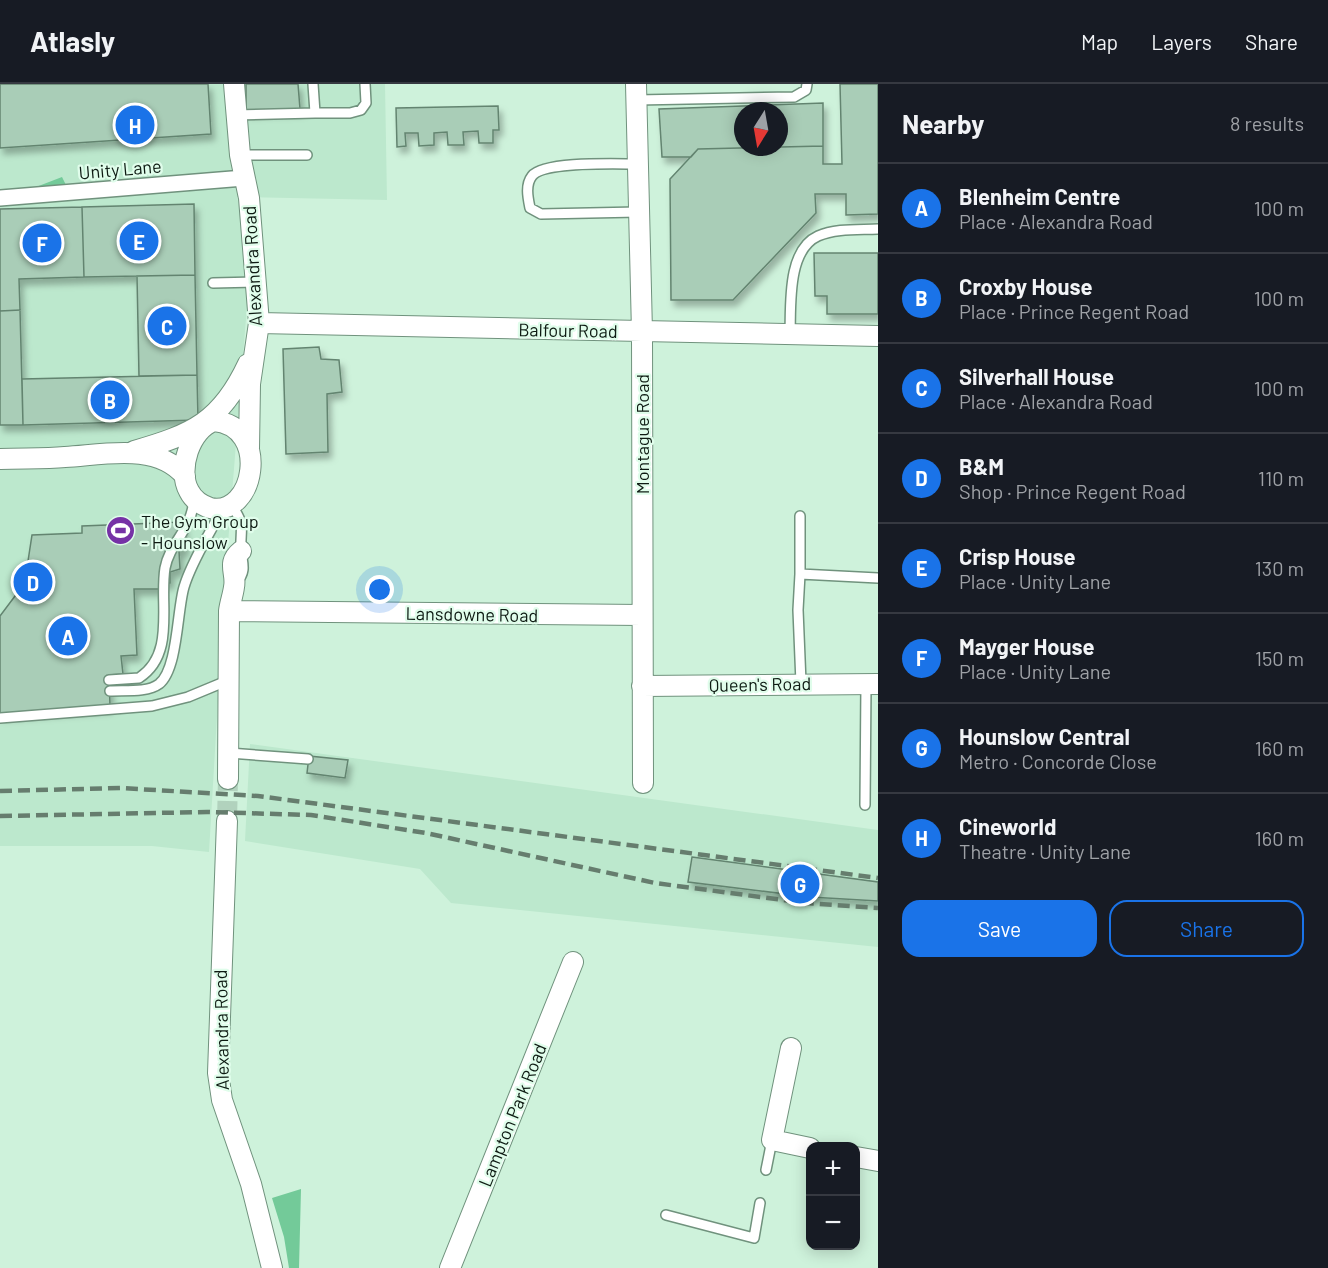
<!DOCTYPE html>
<html lang="en">
<head>
<meta charset="utf-8">
<style>
	:root { --surface:#171b24; --page:#20242c; --text:#f1f3f6; --muted:#9ea1a6; --line:#363941; --accent:#1a73e8 }
	body { margin:0; font-family:Barlow,sans-serif; background:var(--page); color:var(--text) }
	.controls { position:absolute; right:18px; bottom:18px; display:grid; overflow:hidden; border-radius:12px; box-shadow:0 3px 15px #0003 }
	.controls button { width:54px; height:54px; display:grid; place-items:center; padding:0; border:0; border-bottom:2px solid var(--line); background:var(--surface); color:var(--text); font:30px sans-serif }
	.compass { position:absolute; left:734px; top:18px; width:54px; height:54px; border-radius:50%; background:var(--surface); box-shadow:0 3px 15px #0003; rotate:191deg }
	.you { position:absolute; left:380px; top:506px; width:21px; height:21px; margin:-15px; border:4px solid #fff; border-radius:50%; background:#1a73e8; box-shadow:0 0 0 9px #1a73e833 }
	.badge { display:grid; place-items:center; width:39px; height:39px; border-radius:50%; background:var(--accent); color:#fff; font-size:20px; font-weight:700 }
	.pin { position:absolute; translate:-50% -50%; border:3px solid #fff; box-shadow:0 2px 6px #0006 }
	.list { margin:0; padding:0; list-style:none }
	h2 { display:flex; justify-content:space-between; align-items:center; height:78px; margin:0; padding:0 24px; font-size:26px }
	h2 small { font-size:20px; font-weight:400; color:var(--muted) }
	.list li { display:grid; grid-template-columns:39px 1fr auto; gap:18px; align-items:center; box-sizing:border-box; height:90px; padding:0 24px; border-top:2px solid var(--line) }
	.list b { display:block; font-size:22px; white-space:nowrap }
	.list p { margin:0; font-size:20px; white-space:nowrap; color:var(--muted) }
	.list em { font-size:20px; font-style:normal; color:var(--muted) }
	.actions { display:flex; gap:12px; padding:18px 24px }
	.actions a { flex:1; padding:14px 0; border:2px solid var(--accent); border-radius:18px; text-align:center; font-size:21px; color:var(--accent) }
	.actions .main { background:var(--accent); color:#fff }
	.map { position:relative; flex:none; width:878px; height:1184px; overflow:hidden }
	header { display:flex; align-items:center; gap:36px; box-sizing:border-box; height:84px; padding:0 30px; background:var(--surface); border-bottom:2px solid var(--line) }
	header strong { font-size:28px }
	nav { display:flex; gap:33px; margin-inline-start:auto; font-size:21px }
	main { display:flex }
	aside { flex:1; background:var(--surface) }
	.map>svg:first-child { display:block }
	.built { fill:#bce8cd }
	.green { fill:#73ca99 }
	.building { fill:#a9cdb7; stroke:#638470; stroke-width:1.5; fill-rule:evenodd; filter:url(#shadow) }
	.lines { fill:none; stroke-linecap:round; stroke-linejoin:round }
	.minor-tunnel { stroke:#b1d2bd; stroke-width:20; stroke-dasharray:20 10; stroke-linecap:butt }
	.service-casing { stroke:#70927d; stroke-width:12 }
	.pedestrian-casing { stroke:#70927d; stroke-width:18 }
	.minor-casing { stroke:#70927d; stroke-width:22 }
	.service { stroke:#fff; stroke-width:9 }
	.pedestrian { stroke:#fff; stroke-width:15 }
	.minor { stroke:#fff; stroke-width:20 }
	.rail { stroke:#667d6e; stroke-width:4.5; stroke-dasharray:12 6; stroke-linecap:butt }
	.labels { text-anchor:middle; dominant-baseline:central; stroke-width:4.5; stroke-linejoin:round; paint-order:stroke }
	.street-label { font-size:18px; fill:#0d1a12; stroke:#e0fdeb }
	.poi-label { font-size:18px; fill:#0d1a12; stroke:#e0fdeb; text-anchor:start }
</style>
</head>
<body>
<header>
<strong>Atlasly</strong>
<nav><a>Map</a><a>Layers</a><a>Share</a></nav>
</header>
<main>
<div class="map">
<svg width="878" height="1184" viewBox="0 0 878 1184">
	<defs>
		<filter id="shadow"><feDropShadow dx="3.5" dy="6" stdDeviation="3" flood-color="#0004"/></filter>
	</defs>
	<rect width="100%" height="100%" fill="#cef2db"/>
	<!-- built -->
	<path class="built" d="M 0,0 L 385,0 L 387,116 L 237,113 L 251,172 L 225,497 L 209,768 L 152,762 L 0,762 Z
		M 250,660 L 878,746 L 878,863 L 451,819 L 420,785 L 245,757 Z"/>
	<!-- green -->
	<path class="green" d="M 62,93 L 67,103 L 35,104 L 36,103 Z
		M 301,1105 L 299,1184 L 289,1184 L 284,1153 L 272,1114 Z"/>
	<!-- building -->
	<path class="building" d="M 0,0 L 208,0 L 211,50 L 0,64 Z
		M 246,0 L 298,0 L 300,25 L 246,27 Z
		M 840,0 L 878,0 L 878,130 L 846,131 L 846,110 L 815,110 L 816,129 L 733,216 L 671,216 L 670,95 L 698,65 L 823,62 L 823,80 L 842,80 Z
		M 823,19 L 823,62 L 698,65 L 691,73 L 662,73 L 659,25 ZM 743,27 L 779,27 L 779,63 L 743,63 Z
		M 498,22 L 499,46 L 493,46 L 493,59 L 479,59 L 478,47 L 463,48 L 464,61 L 448,61 L 447,48 L 434,49 L 434,61 L 419,62 L 418,49 L 405,49 L 406,62 L 397,63 L 396,24 Z
		M 194,120 L 195,191 L 84,193 L 82,123 Z
		M 82,123 L 84,193 L 19,195 L 20,226 L 0,227 L 0,125 Z
		M 814,169 L 878,169 L 878,230 L 827,230 L 827,212 L 815,212 Z
		M 195,191 L 197,291 L 139,292 L 137,192 Z
		M 20,226 L 23,341 L 0,341 L 0,227 Z
		M 319,263 L 321,275 L 339,276 L 342,308 L 327,310 L 328,368 L 286,370 L 283,265 Z
		M 197,291 L 198,336 L 23,341 L 22,295 Z
		M 183,438 L 185,466 L 179,467 L 180,485 L 170,488 L 170,499 L 160,499 L 160,505 L 134,505 L 137,571 L 121,572 L 123,590 L 109,591 L 110,622 L 0,630 L 0,532 L 18,508 L 26,490 L 32,451 L 82,449 L 82,442 Z
		M 309,672 L 348,676 L 345,694 L 307,689 Z
		M 692,773 L 878,798 L 878,817 L 810,813 L 688,798 Z"/>
	<g class="lines">
		<!-- minor-tunnel -->
		<path class="minor-tunnel" d="M 227,737 L 228,695"/>
		<defs>
			<path id="service" d="M 637,16 L 794,13 L 806,6 L 807,0
				M 315,29 L 350,29 L 361,26 L 366,19 L 365,0
				M 235,31 L 315,29 L 313,0
				M 240,71 L 307,71
				M 636,80 C 616,80 544,77 532,92 C 525,101 528,114 530,124 L 541,130 L 638,128
				M 213,199 L 256,198
				M 790,249 C 791,221 787,166 818,152 C 836,144 859,146 878,145
				M 232,422 C 246,442 240,444 241,466 C 242,479 247,486 237,498
				M 800,432 L 800,490
				M 109,596 L 139,594 C 176,570 159,520 165,484 C 170,458 191,447 194,416
				M 801,599 L 798,526 L 800,490 L 878,494
				M 110,607 C 124,606 147,609 159,600 C 178,585 177,526 184,503 C 192,476 210,450 222,425
				M 0,634 L 152,622 L 188,613 L 229,596
				M 229,669 L 308,675
				M 865,721 L 866,600
				M 766,1086 L 772,1056
				M 666,1131 L 754,1154 L 760,1119"/>
			<path id="pedestrian" d="M 0,114 L 244,94"/>
			<path id="minor" d="M 234,0 L 240,71 L 249,114 L 259,239 L 250,300 L 249,364
				M 636,0 L 642,248 L 643,699
				M 259,239 L 878,252
				M 214,337 C 271,342 255,434 210,424 C 201,421 193,415 189,407 C 177,386 190,345 214,337 Z
				M 134,367 C 193,350 221,338 248,280
				M 0,375 C 22,374 44,375 65,373 C 103,371 157,358 185,392
				M 229,527 L 642,531
				M 642,602 L 878,600
				M 228,695 L 229,527 C 230,519 233,511 234,503 C 237,489 226,479 241,467
				M 227,737 L 218,989 L 222,1016 L 251,1100 L 272,1184
				M 791,964 L 772,1056 L 810,1064
				M 856,1073 L 878,1077
				M 450,1184 L 573,878"/>
		</defs>
		<!-- service casing -->
		<use href="#service" class="service-casing"/>
		<!-- pedestrian casing -->
		<use href="#pedestrian" class="pedestrian-casing"/>
		<!-- minor casing -->
		<use href="#minor" class="minor-casing"/>
		<!-- service -->
		<use href="#service" class="service"/>
		<!-- pedestrian -->
		<use href="#pedestrian" class="pedestrian"/>
		<!-- minor -->
		<use href="#minor" class="minor"/>
		<!-- rail -->
		<path class="rail" d="M 0,707 L 120,704 L 258,712 L 878,794
			M 0,732 L 207,728 L 311,731 L 426,749 L 655,799 L 806,819 L 878,824"/>
	</g>
	<!-- icons -->
	<defs>
		<symbol id="stadium-disc" viewBox="-11 -11 22 22"><circle r="9.5" fill="#7632a6" stroke="#e0fdeb"/><path d="M0-5a6.5 5 0 1 0 0 10a6.5 5 0 1 0 0-10ZM-3.5-1.8h7v3.6h-7Z" fill="#fff"/></symbol>
	</defs>
	<g fill-rule="evenodd">
		<use href="#stadium-disc" x="104" y="430" width="33" height="33"/>
	</g>
	<g class="labels">
		<!-- street labels -->
		<g class="street-label">
			<text transform="translate(120 85) rotate(-5)">Unity Lane</text>
			<text transform="translate(252 182) rotate(-93)">Alexandra Road</text>
			<text transform="translate(568 246) rotate(1)">Balfour Road</text>
			<text transform="translate(642 350) rotate(-90)">Montague Road</text>
			<text transform="translate(472 530) rotate(1)">Lansdowne Road</text>
			<text transform="translate(760 600) rotate(-1)">Queen's Road</text>
			<text transform="translate(221 946) rotate(-91)">Alexandra Road</text>
			<text transform="translate(512 1031) rotate(-68)">Lampton Park Road</text>
		</g>
		<!-- poi labels -->
		<g class="poi-label">
			<text x="141" y="437">The Gym Group<tspan x="141" dy="21">- Hounslow</tspan></text>
		</g>
	</g>
</svg>
<div class="controls">
<button>+</button>
<button>−</button>
</div>
<svg class="compass" viewBox="-18 -18 36 36"><path d="M0-13l5 13h-10z" fill="#e53935"/><path d="M0 13l5-13h-10z" fill="#9ea1a6"/></svg>
<div class="you"></div>
<div class="pin badge" style="left:68px;top:552px">A</div>
<div class="pin badge" style="left:110px;top:316px">B</div>
<div class="pin badge" style="left:167px;top:242px">C</div>
<div class="pin badge" style="left:33px;top:498px">D</div>
<div class="pin badge" style="left:139px;top:157px">E</div>
<div class="pin badge" style="left:42px;top:159px">F</div>
<div class="pin badge" style="left:800px;top:800px">G</div>
<div class="pin badge" style="left:135px;top:41px">H</div>
</div>
<aside>
<h2>Nearby<small>8 results</small></h2>
<ul class="list">
<li><span class="badge">A</span><div><b>Blenheim Centre</b><p>Place · Alexandra Road</p></div><em>100 m</em></li>
<li><span class="badge">B</span><div><b>Croxby House</b><p>Place · Prince Regent Road</p></div><em>100 m</em></li>
<li><span class="badge">C</span><div><b>Silverhall House</b><p>Place · Alexandra Road</p></div><em>100 m</em></li>
<li><span class="badge">D</span><div><b>B&amp;M</b><p>Shop · Prince Regent Road</p></div><em>110 m</em></li>
<li><span class="badge">E</span><div><b>Crisp House</b><p>Place · Unity Lane</p></div><em>130 m</em></li>
<li><span class="badge">F</span><div><b>Mayger House</b><p>Place · Unity Lane</p></div><em>150 m</em></li>
<li><span class="badge">G</span><div><b>Hounslow Central</b><p>Metro · Concorde Close</p></div><em>160 m</em></li>
<li><span class="badge">H</span><div><b>Cineworld</b><p>Theatre · Unity Lane</p></div><em>160 m</em></li>
</ul>
<div class="actions"><a class="main">Save</a><a>Share</a></div>
</aside>
</main>
</body>
</html>
